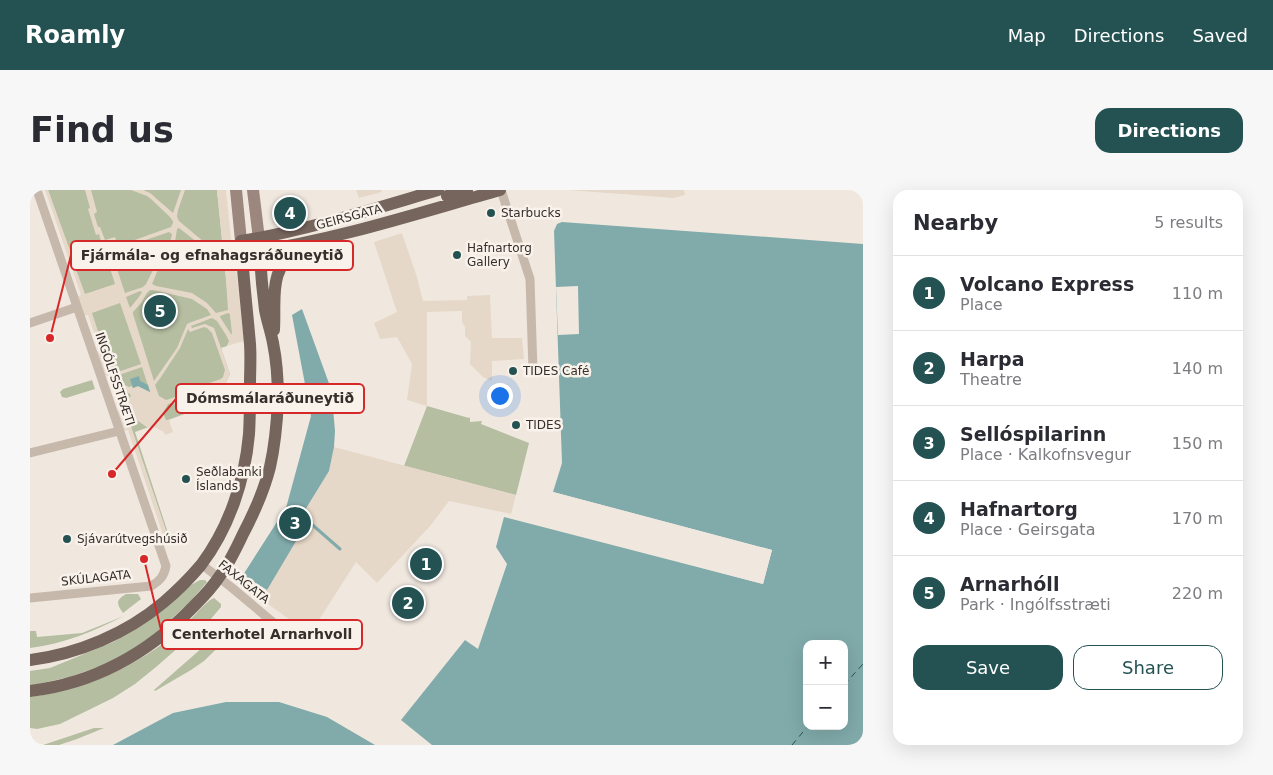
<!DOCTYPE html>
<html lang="en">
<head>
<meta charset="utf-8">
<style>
	:root { --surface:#fff; --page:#f7f7f7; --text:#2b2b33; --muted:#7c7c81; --line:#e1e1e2; --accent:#245253 }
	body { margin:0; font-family:"DejaVu Sans",sans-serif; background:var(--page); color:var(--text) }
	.controls { position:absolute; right:15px; bottom:15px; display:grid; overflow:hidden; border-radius:10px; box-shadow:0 5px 20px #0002 }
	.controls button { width:45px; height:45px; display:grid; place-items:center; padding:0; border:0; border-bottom:1px solid var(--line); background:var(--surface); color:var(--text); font:25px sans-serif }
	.you { position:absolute; left:469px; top:205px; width:18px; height:18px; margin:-12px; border:4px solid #fff; border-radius:50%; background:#1a73e8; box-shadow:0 0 0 8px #1a73e833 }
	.badge { display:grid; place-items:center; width:32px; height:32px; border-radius:50%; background:var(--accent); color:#fff; font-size:16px; font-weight:700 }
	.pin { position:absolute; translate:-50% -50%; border:2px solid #fff; box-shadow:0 1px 5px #0006 }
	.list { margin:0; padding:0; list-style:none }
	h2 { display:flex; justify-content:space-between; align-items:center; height:65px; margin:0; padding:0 20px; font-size:21px }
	h2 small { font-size:16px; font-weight:400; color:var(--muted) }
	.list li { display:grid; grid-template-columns:32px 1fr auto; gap:15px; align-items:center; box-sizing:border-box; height:75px; padding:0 20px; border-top:1px solid var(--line) }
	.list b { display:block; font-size:19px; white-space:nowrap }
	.list p { margin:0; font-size:16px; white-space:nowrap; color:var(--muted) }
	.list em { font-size:16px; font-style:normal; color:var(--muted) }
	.actions { display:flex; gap:10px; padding:15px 20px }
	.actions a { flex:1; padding:11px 0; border:1px solid var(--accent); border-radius:15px; text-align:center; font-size:18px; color:var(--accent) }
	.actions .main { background:var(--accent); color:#fff }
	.map { position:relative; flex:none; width:833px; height:555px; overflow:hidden; border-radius:15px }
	header { display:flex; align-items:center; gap:30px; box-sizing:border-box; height:70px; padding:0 25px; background:var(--accent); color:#fff }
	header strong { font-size:24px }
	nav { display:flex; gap:28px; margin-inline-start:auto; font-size:18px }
	.intro { display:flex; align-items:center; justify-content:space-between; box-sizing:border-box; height:120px; padding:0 30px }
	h1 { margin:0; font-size:35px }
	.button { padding:12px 22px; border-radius:15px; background:var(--accent); color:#fff; font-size:18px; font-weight:700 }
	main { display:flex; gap:30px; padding:0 30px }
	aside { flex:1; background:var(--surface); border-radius:15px; box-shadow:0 5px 20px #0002 }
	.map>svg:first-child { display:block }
	.green { fill:#b5bea1 }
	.plaza { fill:#e6d8c8; fill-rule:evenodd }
	.water { fill:#81aaaa; fill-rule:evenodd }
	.pier { fill:#f0e8df }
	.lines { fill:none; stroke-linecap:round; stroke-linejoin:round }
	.stream { stroke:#81aaaa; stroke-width:3 }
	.ferry { stroke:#245253; stroke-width:1; stroke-dasharray:6 5; stroke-linecap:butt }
	.minor { stroke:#c7b8ac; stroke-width:9 }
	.secondary { stroke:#9b877e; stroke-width:12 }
	.primary { stroke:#76655d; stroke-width:12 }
	.poi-dot { fill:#245253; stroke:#f8f2eb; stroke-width:2 }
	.labels { text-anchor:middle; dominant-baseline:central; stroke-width:5; stroke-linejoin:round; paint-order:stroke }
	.poi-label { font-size:12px; fill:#362e2a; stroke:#f8f2eb; text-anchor:start }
	.street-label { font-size:12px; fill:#362e2a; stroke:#f8f2eb }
	.leader { fill:none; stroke:#d62828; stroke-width:2 }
	.callout-dot { fill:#d62828; stroke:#f8f2eb; stroke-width:2 }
	.callout { fill:#f8f2eb; stroke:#d62828; stroke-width:2 }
	.callout-label { font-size:14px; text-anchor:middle; font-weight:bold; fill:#362e2a }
</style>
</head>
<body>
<header>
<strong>Roamly</strong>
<nav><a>Map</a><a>Directions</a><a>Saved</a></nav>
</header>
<div class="intro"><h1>Find us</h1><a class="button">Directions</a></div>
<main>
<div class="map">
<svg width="833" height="555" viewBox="0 0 833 555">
	<rect width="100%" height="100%" fill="#f0e8df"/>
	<!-- green -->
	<path class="green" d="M 18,0 L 187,0 L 199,119 L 203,143 L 197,156 L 191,158 L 200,184 L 193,199 L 196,209 L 105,242 L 138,343 L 137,344 L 99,231 L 93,218 Z
		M 62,190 L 65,199 L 36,208 L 32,207 L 30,202 L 33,199 Z
		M 397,216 L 439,228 L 440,227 L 440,232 L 452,231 L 451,234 L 499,253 L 486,305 L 374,276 Z
		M 170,390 L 175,390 L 177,392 L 160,412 L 119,449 L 95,464 L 74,475 L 39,487 L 0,496 L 0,481 L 20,478 L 83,452 L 108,438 L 159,396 Z
		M 96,404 L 108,404 L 111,409 L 93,423 C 86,413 86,410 96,404 Z
		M 184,408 L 191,414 L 191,417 L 180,430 L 126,477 L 105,494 L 83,508 L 30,534 L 7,539 L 0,538 L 0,507 C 55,500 108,476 150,440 C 161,430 169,419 180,410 Z
		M 94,426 C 64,441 34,454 0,458 L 0,441 L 6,441 L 7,447 L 52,443 Z
		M 205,429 L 211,435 L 174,471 L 161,480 L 125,501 L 124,500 Z
		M 64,538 L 74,538 L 47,549 L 29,555 L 13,555 Z"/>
	<!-- plaza -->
	<path class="plaza" d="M 15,0 L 18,0 L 44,71 L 65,64 L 62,55 L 71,51 L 69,44 L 66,45 L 58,19 L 60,18 L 55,0 L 61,0 L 67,22 L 64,24 L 68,37 L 70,37 L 75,50 L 85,47 L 88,56 L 141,37 L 143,33 L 143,31 L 139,26 L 121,9 L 117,6 L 101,0 L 113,0 L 120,3 L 143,23 L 151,0 L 155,0 L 148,20 L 147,27 L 149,31 L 187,63 L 189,62 L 188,54 L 192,49 L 187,0 L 196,0 L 204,76 L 204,78 L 206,78 L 214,151 L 197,156 L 199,151 L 196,145 L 187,131 L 182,128 L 161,136 L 162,138 L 175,134 L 184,138 L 200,184 L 193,199 L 196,209 L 193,210 L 189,200 L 180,196 L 173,198 L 171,203 L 158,207 L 158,209 L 147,211 L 148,213 L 143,214 L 142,213 L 138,214 L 133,223 L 136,230 L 139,230 L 143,242 L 135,245 L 134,242 L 122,236 L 118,238 L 108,231 L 100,234 L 137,344 L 133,345 L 98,240 L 94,241 L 87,221 L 90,220 L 80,187 L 75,185 L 66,162 L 70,160 L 58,125 L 54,126 L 47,107 L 51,105 ZM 149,38 L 195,74 L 198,120 L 186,123 L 177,113 L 162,103 L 126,96 L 122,94 L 129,77 L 145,52 L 147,39 ZM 139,42 L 142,44 L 141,49 L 125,76 L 116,94 L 113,97 L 95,103 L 84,70 L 92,67 L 89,59 ZM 65,66 L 69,75 L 78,72 L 85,94 L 55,104 L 44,74 ZM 120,100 L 123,100 L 162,109 L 177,119 L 181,125 L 159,133 L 157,134 L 147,158 L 124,191 L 103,124 L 103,122 L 112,112 L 117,103 ZM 110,101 L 112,102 L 109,107 L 100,118 L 96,107 ZM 90,113 L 111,174 L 82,184 L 81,182 L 85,180 L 84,177 L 80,178 L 79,175 L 82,170 L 79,162 L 75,163 L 62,123 ZM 198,123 L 200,124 L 202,144 L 201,144 L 190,127 L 190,126 ZM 174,137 L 177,138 L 182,143 L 195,180 L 193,187 L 191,189 L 162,199 L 161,202 L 136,210 L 129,206 L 125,195 L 131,187 L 150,158 L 158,139 L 160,142 ZM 112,177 L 120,202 L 108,196 L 103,198 L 102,196 L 99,197 L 95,195 L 91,192 L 89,185 ZM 85,186 L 90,197 L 101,205 L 97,214 L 98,216 L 94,218 L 83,187 Z
		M 326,0 L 351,0 L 352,2 L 329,8 Z
		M 538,0 L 654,0 L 655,5 L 644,8 Z
		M 372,43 L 387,87 L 393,111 L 437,110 L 437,106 L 460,105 L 462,148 L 492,148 L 494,169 L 462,171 L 462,191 L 453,187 L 440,174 L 441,152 L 435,146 L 435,137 L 432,132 L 432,121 L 397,122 L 397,216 L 377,210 L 382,174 L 367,147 L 350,149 L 344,133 L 367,122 L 344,52 Z
		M 304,257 L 486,305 L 481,324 L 419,311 L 401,335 L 347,393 L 326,372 L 287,433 L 306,454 L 302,460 L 231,409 L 278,331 L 272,325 L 299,281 Z"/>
	<!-- water -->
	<path class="water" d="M 532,32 L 833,54 L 833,555 L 402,555 L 371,530 L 435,450 L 448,459 L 477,374 L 466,357 L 474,327 L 733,394 L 742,360 L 523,302 L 532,273 L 524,41 L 527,34 ZM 777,454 L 814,454 L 814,536 L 777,536 Z
		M 272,119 L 301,199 L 294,200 L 303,218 L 305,241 L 304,257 L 299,281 L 272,325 L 278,331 L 237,400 L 213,385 L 256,318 L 281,226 L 262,125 Z
		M 109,186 L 110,191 L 118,195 L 120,202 L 108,196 L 103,198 L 100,189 Z
		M 196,512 L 249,512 L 297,527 L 345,555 L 83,555 L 143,523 Z"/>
	<!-- pier -->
	<path class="pier" d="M 548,96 L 549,144 L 528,145 L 526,97 Z
		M 523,302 L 742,360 L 733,394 L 514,336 L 514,334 L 732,391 L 739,361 L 522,304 Z"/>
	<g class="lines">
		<!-- stream -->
		<path class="stream" d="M 278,331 L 310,359"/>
		<!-- ferry -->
		<path class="ferry" d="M 814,495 L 833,474
			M 762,555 L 778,536"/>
		<!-- minor -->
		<path class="minor" d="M 471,0 L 500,89 L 503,180
			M 0,133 L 47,117
			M 0,263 L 89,241
			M 171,374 L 201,397 L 263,449
			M 0,408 L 121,396 C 130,391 134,386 136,376 L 7,0"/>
		<!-- secondary -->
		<path class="secondary" d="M 206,0 L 211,51
			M 223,0 L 229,49"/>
		<!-- primary -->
		<path class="primary" d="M 417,6 L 437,0
			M 222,62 C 306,50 388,23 470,0
			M 244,140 C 246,103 237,80 272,55
			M 0,470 C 48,464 96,444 134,412 C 147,401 160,388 171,375 C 199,338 215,290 219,244 C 220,228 220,212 220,195 C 220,181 221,167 220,154 C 217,119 213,86 211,51 C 278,40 343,19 408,0
			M 0,501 C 66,493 119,463 164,416 C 173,407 182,398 189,387 C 199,374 206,359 213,344 C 224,323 234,301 240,277 C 245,255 247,232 248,210 C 248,191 247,172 243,153 C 241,142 237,131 235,120 C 232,97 230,72 229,49"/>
	</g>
	<!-- markers -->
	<g class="poi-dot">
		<circle cx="461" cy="23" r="5"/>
		<circle cx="427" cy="65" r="5"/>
		<circle cx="483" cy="181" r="5"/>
		<circle cx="486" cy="235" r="5"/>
		<circle cx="156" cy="289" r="5"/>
		<circle cx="37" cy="349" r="5"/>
	</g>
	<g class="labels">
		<!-- poi labels -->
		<g class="poi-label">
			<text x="471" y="23">Starbucks</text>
			<text x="437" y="58">Hafnartorg<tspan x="437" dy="14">Gallery</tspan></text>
			<text x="493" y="181">TIDES Café</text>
			<text x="496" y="235">TIDES</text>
			<text x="166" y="282">Seðlabanki<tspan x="166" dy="14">Íslands</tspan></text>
			<text x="47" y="349">Sjávarútvegshúsið</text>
		</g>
		<!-- street labels -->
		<g class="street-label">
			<text transform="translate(319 27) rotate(-15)">GEIRSGATA</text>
			<text transform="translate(85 189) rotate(71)">INGÓLFSSTRÆTI</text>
			<text transform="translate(66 388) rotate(-6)">SKÚLAGATA</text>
			<text transform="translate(214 392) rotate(39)">FAXAGATA</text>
		</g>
	</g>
	<!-- callouts -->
	<path class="leader" d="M20 148L41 65M82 284L146 209M114 369L132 444"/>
	<g class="callout-dot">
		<circle cx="20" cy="148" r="5"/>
		<circle cx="82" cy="284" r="5"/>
		<circle cx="114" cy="369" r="5"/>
	</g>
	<g class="callout">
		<rect x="41" y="51" width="282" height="29" rx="5"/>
		<rect x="146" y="194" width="188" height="29" rx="5"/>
		<rect x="132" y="430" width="200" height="29" rx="5"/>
	</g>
	<g class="callout-label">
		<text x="182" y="70">Fjármála- og efnahagsráðuneytið</text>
		<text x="240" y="213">Dómsmálaráðuneytið</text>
		<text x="232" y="449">Centerhotel Arnarhvoll</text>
	</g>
</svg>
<div class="controls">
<button>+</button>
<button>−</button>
</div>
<div class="you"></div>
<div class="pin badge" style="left:396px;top:374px">1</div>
<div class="pin badge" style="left:378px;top:413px">2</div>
<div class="pin badge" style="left:265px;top:333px">3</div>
<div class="pin badge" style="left:260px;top:23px">4</div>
<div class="pin badge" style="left:130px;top:121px">5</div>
</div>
<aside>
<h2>Nearby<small>5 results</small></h2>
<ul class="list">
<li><span class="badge">1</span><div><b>Volcano Express</b><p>Place</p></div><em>110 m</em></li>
<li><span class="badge">2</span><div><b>Harpa</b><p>Theatre</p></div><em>140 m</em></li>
<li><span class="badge">3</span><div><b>Sellóspilarinn</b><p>Place · Kalkofnsvegur</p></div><em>150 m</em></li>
<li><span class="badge">4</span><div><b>Hafnartorg</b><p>Place · Geirsgata</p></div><em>170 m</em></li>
<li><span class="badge">5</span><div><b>Arnarhóll</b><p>Park · Ingólfsstræti</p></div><em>220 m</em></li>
</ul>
<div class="actions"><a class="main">Save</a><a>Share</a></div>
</aside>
</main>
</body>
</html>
